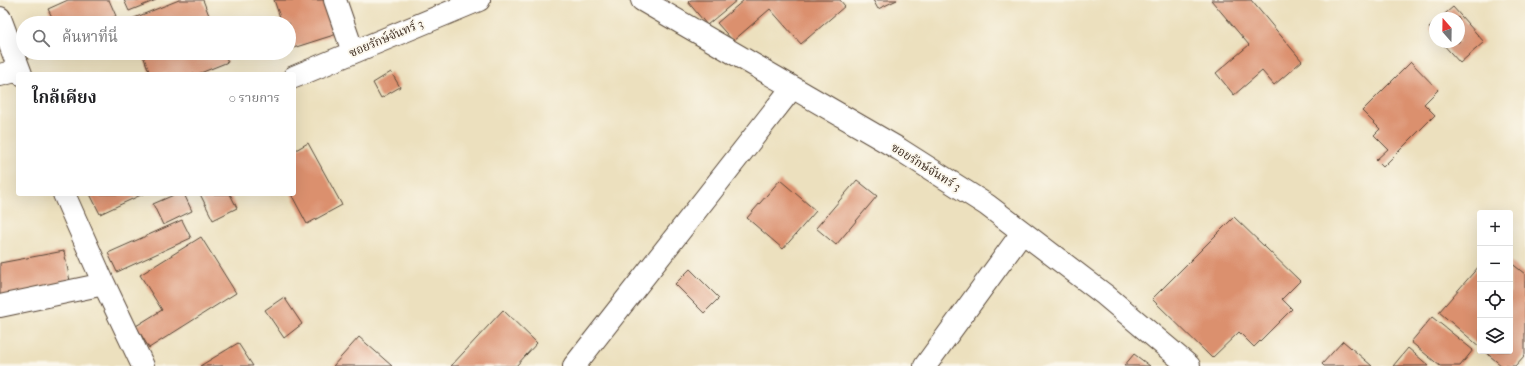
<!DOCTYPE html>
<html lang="th">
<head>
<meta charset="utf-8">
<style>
	:root { --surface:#fff; --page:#f6f6f6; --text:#202124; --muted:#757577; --line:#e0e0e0 }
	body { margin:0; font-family:"IM FELL French Canon","Noto Serif Thai",serif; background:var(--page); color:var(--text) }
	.controls { position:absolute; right:12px; bottom:12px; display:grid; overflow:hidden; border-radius:4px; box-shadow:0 4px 16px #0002 }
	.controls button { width:36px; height:36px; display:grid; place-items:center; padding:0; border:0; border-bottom:1px solid var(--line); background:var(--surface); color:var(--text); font:20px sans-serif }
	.compass { position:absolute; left:1429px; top:12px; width:36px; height:36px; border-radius:50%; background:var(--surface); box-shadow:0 4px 16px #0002; rotate:340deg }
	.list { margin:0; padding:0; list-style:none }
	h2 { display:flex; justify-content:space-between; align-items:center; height:52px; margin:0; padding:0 16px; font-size:17px }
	h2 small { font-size:13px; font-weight:400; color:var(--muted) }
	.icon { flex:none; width:22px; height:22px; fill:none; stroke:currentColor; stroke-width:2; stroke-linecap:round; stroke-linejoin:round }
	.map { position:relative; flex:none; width:1525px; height:366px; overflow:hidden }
	.search { position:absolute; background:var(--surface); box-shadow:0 4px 16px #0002; left:16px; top:16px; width:280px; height:44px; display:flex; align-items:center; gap:10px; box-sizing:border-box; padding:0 14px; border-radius:22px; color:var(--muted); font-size:15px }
	.panel { position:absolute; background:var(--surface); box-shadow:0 4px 16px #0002; left:16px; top:72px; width:280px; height:124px; border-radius:4px }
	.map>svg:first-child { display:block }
	.building { fill:#db906e }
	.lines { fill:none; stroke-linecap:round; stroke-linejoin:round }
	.minor-casing { stroke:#564536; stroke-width:24 }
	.minor { stroke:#fff; stroke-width:22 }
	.labels { text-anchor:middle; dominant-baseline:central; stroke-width:4; stroke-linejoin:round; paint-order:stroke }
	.street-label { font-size:12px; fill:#3b2a1e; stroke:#fbf7ec }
</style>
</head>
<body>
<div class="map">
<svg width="1525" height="366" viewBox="0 0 1525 366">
	<rect width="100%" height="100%" fill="#fbf7ec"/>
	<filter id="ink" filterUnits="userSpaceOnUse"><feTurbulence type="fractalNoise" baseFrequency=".025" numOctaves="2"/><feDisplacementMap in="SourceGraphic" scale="8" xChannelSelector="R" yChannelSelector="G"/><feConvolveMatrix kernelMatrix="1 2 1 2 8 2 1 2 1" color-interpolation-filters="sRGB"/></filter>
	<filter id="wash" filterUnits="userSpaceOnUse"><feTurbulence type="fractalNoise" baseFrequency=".012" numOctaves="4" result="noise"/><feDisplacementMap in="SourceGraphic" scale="16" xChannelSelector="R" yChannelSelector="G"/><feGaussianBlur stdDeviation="0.9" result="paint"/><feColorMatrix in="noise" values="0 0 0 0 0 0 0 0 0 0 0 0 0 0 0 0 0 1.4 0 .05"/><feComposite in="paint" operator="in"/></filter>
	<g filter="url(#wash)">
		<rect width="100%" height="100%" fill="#ece0be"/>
		<g id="blocks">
			<!-- building -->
			<path class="building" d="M 68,0 L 109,0 L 116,16 L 101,23 L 55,23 L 48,9 Z
				M 124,0 L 156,0 L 129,11 Z
				M 179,0 L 203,0 L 212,23 L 130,23 L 129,20 Z
				M 274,0 L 325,0 L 337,34 L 290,49 L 289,45 L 289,23 L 282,23 Z
				M 691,0 L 737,0 L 707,25 L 688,2 Z
				M 744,0 L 840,0 L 845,6 L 801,44 L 770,9 L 733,41 L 717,23 Z
				M 873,0 L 897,0 L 878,9 Z
				M 1211,0 L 1251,0 L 1302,61 L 1274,85 L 1262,71 L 1234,95 L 1216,73 L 1249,45 Z
				M 1453,7 L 1484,42 L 1460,63 L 1441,42 L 1459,42 L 1459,18 L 1440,18 Z
				M 1435,22 L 1435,35 L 1429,28 Z
				M 142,53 L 224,53 L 228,62 L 198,74 L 150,74 Z
				M 1411,62 L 1438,90 L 1424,104 L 1435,115 L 1383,167 L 1376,160 L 1388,149 L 1374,135 L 1380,129 L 1362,111 Z
				M 391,72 L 400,87 L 381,98 L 373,83 Z
				M 308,143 L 342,205 L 307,224 L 291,194 L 294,194 L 294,151 Z
				M 780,180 L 816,211 L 783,249 L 747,218 Z
				M 857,180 L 877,196 L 836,245 L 816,228 Z
				M 90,194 L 143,194 L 100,214 Z
				M 176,194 L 184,194 L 192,211 L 163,225 L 153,204 Z
				M 200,194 L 230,194 L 237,208 L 213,220 Z
				M 1234,217 L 1300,281 L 1282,299 L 1292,309 L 1254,347 L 1239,332 L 1212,358 L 1152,299 Z
				M 182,220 L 191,238 L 117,272 L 108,253 Z
				M 201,237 L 236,293 L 149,348 L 136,326 L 162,310 L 140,275 Z
				M 64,251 L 71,286 L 0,299 L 0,263 Z
				M 1510,262 L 1525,274 L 1525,355 L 1515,366 L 1502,366 L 1484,351 L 1510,351 Z
				M 1480,265 L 1480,347 L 1439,312 Z
				M 690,269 L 719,298 L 704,313 L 675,284 Z
				M 284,297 L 302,324 L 284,338 L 265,310 Z
				M 503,310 L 537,343 L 516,366 L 451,366 Z
				M 1432,317 L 1473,350 L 1460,366 L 1440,366 L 1411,342 Z
				M 359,337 L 392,366 L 333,366 Z
				M 1343,341 L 1372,366 L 1324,366 L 1322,364 Z
				M 238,343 L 253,366 L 200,366 Z
				M 1408,348 L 1429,366 L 1393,366 Z
				M 1134,354 L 1150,366 L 1124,366 Z"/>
		</g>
	</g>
	<g filter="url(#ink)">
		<use href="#blocks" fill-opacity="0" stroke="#564536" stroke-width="1"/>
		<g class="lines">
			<defs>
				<path id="minor" d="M 335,0 L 353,52
					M 642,0 L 899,149 L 987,205 L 1105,295 L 1189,366
					M 0,18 L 21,74
					M 0,75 L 19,70
					M 294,77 L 479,0
					M 64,194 L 104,284 L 143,366
					M 0,306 L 104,284
					M 574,366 L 792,88
					M 925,366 L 1022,233"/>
			</defs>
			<!-- minor casing -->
			<use href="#minor" class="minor-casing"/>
			<!-- minor -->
			<use href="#minor" class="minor"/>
		</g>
	</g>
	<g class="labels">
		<!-- street labels -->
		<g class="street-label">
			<text transform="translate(386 38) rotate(-23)">ซอยรักษ์จันทร์ 3</text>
			<text transform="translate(926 167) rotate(32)">ซอยรักษ์จันทร์ 3</text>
		</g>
	</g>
</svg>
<div class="controls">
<button>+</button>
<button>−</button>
<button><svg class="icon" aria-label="locate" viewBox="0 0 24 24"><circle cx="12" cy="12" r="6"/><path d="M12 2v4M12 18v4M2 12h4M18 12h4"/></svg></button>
<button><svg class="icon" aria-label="layers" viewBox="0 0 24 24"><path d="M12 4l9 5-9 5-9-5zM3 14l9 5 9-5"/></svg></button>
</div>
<svg class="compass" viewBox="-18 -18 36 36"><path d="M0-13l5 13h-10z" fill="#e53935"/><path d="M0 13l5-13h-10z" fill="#757577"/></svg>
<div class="search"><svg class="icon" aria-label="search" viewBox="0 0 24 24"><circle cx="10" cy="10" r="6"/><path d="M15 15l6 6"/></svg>ค้นหาที่นี่</div>
<section class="panel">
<h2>ใกล้เคียง<small>0 รายการ</small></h2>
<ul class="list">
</ul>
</section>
</div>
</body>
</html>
